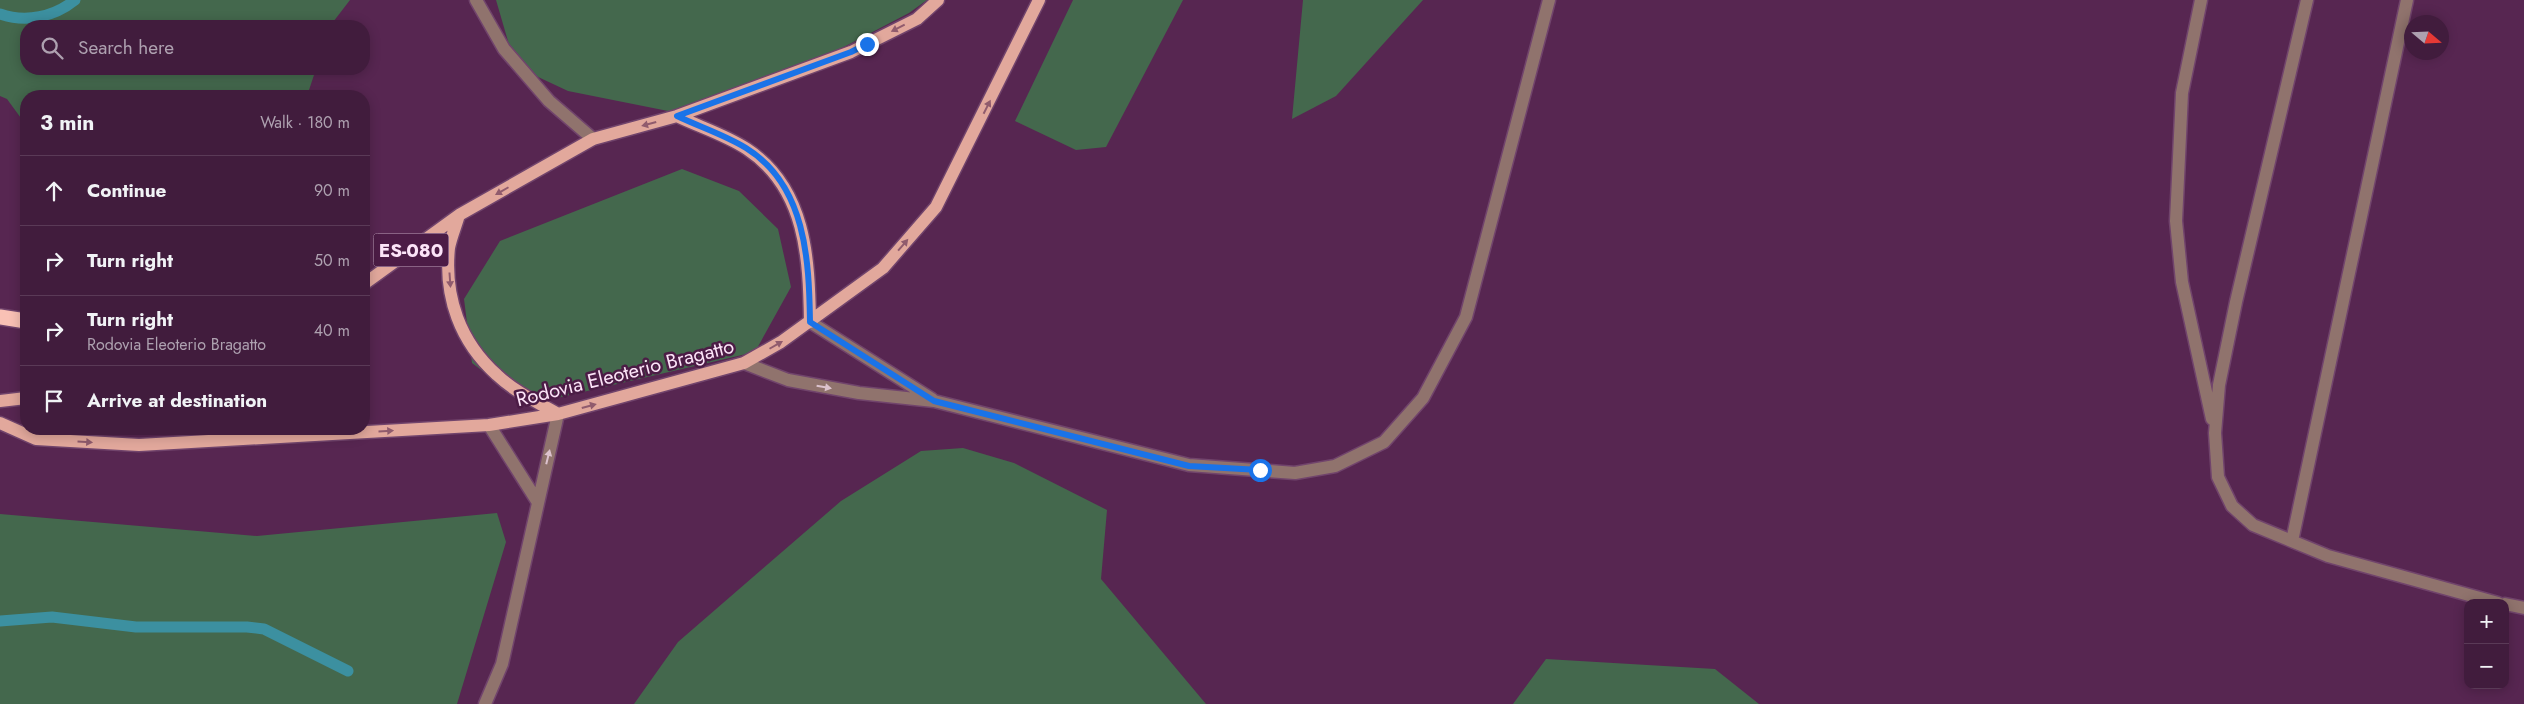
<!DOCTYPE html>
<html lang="en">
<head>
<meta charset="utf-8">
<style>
	:root { --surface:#411c3d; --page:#482544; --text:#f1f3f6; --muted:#aea1b0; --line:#5a3a57 }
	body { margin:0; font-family:Jost,sans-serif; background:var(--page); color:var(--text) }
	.controls { position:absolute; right:15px; bottom:15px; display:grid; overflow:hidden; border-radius:10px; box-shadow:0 2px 12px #0003 }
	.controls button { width:45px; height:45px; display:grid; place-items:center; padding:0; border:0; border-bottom:1px solid var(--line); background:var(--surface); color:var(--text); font:25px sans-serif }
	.compass { position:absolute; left:2404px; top:15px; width:45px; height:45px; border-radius:50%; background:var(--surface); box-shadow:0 2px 12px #0003; rotate:109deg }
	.stop { position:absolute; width:15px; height:15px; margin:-11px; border:4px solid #1a73e8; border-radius:50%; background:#fff }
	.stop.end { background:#1a73e8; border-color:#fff; box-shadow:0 1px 5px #0008 }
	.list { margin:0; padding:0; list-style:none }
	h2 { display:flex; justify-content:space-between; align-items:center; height:65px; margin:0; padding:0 20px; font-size:21px }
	h2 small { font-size:16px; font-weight:400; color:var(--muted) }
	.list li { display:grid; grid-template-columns:32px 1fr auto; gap:15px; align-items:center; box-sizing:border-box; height:70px; padding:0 20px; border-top:1px solid var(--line) }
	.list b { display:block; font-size:19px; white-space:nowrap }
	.list p { margin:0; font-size:16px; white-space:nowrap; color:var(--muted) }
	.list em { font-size:16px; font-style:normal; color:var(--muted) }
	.icon { flex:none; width:28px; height:28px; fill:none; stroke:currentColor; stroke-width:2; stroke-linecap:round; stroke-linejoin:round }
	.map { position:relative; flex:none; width:2524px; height:704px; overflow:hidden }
	.search { position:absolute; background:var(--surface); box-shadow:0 2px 12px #0003; left:20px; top:20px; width:350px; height:55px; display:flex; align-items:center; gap:12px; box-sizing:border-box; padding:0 18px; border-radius:20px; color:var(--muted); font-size:19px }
	.panel { position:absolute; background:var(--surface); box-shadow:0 2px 12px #0003; left:20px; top:90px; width:350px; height:345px; border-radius:20px }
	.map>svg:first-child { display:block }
	.green { fill:#44684d }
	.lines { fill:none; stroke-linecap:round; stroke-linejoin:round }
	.stream { stroke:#3c90a0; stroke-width:11 }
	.minor-casing { stroke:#71446c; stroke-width:15 }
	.major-casing { stroke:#71446c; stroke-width:15 }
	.highway-casing { stroke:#71446c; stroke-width:18 }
	.minor { stroke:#90736d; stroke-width:12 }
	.major { stroke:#e2a89c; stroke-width:12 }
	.highway { stroke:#f9c1b5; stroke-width:15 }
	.oneway { fill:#905b6d }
	.oneway2 { fill:#dcc2ce }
	.route { stroke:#1a73e8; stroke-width:6 }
	.labels { text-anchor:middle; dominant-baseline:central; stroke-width:5; stroke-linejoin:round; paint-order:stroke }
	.shield { fill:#4c1c46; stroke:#c7a8c3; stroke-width:1 }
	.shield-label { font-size:19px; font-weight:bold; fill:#fce4f8 }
	.street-label { font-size:20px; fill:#fce4f8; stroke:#4c1c46 }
</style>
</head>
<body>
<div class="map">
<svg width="2524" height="704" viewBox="0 0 2524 704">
	<rect width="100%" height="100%" fill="#572651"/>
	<!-- green -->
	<path class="green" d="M 0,0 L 350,0 L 330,26 L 26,26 L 26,69 L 316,69 L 307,96 L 26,96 L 26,125 L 7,99 L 0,96 Z
		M 496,0 L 927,0 L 909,13 L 765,88 L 673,112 L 568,91 L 536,76 L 510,48 Z
		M 1073,0 L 1183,0 L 1106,147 L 1076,150 L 1015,121 Z
		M 1303,0 L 1423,0 L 1336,96 L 1292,119 Z
		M 682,169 L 739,191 L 778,229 L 791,287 L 755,352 L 527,405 L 472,363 L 464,299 L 500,241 Z
		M 963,448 L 1014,463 L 1107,510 L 1101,579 L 1206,704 L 634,704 L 678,642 L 841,501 L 921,451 Z
		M 497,513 L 506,542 L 457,704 L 0,704 L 0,514 L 257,536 Z
		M 1546,659 L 1715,669 L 1759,704 L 1513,704 Z"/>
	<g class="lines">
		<!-- stream -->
		<path class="stream" d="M 0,14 C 26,23 54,17 75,0
			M 0,621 L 52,617 L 136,627 L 247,627 L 264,629 L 348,671"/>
		<defs>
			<path id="minor" d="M 476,0 L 504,49 L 549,101 L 593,139
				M 2201,0 L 2182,93 L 2176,221 L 2182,282 L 2212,419
				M 2307,0 L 2236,302 L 2219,385 L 2215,433 L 2218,477 L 2232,506 L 2253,525 L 2328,556 L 2498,603
				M 810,322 L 932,399
				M 744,363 L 788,380 L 859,393 L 934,401 L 1189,465 L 1295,473 L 1335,466 L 1384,442 L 1423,398 L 1466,317 L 1549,0
				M 489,425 L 537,501
				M 2292,541 L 2407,0
				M 2505,604 L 2524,608
				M 485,704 L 502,664 L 558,414"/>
			<path id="major" d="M 677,116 C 700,127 726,135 747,149 C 806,188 809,258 810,322
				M 459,215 C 456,226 451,237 449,248 C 444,297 460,342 497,375 C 515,392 537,402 558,414
				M 364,284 L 459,215 L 593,139 L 677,116 L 851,52 L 917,19 L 938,0
				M 0,401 L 26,398
				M 0,423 L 36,439 L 139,445 L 489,425 L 558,414 L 744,363 L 781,342 L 883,268 L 936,207 L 1039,0"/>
			<path id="highway" d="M 0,317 L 26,321"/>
		</defs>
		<!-- minor casing -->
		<use href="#minor" class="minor-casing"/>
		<!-- major casing -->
		<use href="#major" class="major-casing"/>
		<!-- highway casing -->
		<use href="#highway" class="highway-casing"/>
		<!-- minor -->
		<use href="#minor" class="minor"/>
		<!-- major -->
		<use href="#major" class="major"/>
		<!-- highway -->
		<use href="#highway" class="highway"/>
	</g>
	<!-- one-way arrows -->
	<defs><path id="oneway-solid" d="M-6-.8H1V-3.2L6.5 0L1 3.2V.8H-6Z" transform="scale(1.25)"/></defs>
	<g class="oneway">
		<use href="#oneway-solid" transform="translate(898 28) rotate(153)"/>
		<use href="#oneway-solid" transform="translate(987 107) rotate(-63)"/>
		<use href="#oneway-solid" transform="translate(649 124) rotate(165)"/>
		<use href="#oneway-solid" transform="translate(502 191) rotate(150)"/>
		<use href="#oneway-solid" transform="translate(903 245) rotate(-49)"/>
		<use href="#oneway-solid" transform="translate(450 280) rotate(86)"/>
		<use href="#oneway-solid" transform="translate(776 345) rotate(-30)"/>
		<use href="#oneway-solid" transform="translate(589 406) rotate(-15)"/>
		<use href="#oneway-solid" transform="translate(386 431) rotate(-3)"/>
		<use href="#oneway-solid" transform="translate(85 442) rotate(4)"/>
	</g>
	<g class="oneway2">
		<use href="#oneway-solid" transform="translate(824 387) rotate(10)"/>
		<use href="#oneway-solid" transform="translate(548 457) rotate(-76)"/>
	</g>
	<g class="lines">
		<!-- route -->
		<path class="route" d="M 867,44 L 851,52 L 677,116 C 700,127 725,135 746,148 C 806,185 809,260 810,322 L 934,401 L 1189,466 L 1260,470"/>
	</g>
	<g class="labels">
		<!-- shield labels -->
		<rect class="shield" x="373.5" y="233.5" width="75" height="33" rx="4"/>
		<g class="shield-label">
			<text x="411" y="250">ES-080</text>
		</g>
		<!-- street labels -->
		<g class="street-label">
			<text transform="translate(625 373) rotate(-14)">Rodovia Eleoterio Bragatto</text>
		</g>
	</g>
</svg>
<div class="controls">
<button>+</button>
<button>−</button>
</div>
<svg class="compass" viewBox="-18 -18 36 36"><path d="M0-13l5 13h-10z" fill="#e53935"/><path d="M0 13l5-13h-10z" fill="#aea1b0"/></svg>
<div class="stop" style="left:1260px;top:470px"></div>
<div class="stop end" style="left:867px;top:44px"></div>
<div class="search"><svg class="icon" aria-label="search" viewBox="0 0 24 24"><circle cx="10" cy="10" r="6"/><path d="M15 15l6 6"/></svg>Search here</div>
<section class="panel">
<h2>3 min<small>Walk · 180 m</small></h2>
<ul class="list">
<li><svg class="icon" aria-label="ahead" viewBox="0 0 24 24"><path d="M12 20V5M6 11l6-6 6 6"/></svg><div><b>Continue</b></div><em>90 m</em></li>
<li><svg class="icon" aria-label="right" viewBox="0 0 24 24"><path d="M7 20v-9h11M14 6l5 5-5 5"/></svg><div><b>Turn right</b></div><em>50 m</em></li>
<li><svg class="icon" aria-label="right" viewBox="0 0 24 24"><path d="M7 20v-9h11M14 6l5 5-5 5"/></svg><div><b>Turn right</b><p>Rodovia Eleoterio Bragatto</p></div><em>40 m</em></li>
<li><svg class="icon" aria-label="arrive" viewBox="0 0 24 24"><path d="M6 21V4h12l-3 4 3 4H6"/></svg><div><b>Arrive at destination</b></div></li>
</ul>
</section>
</div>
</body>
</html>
